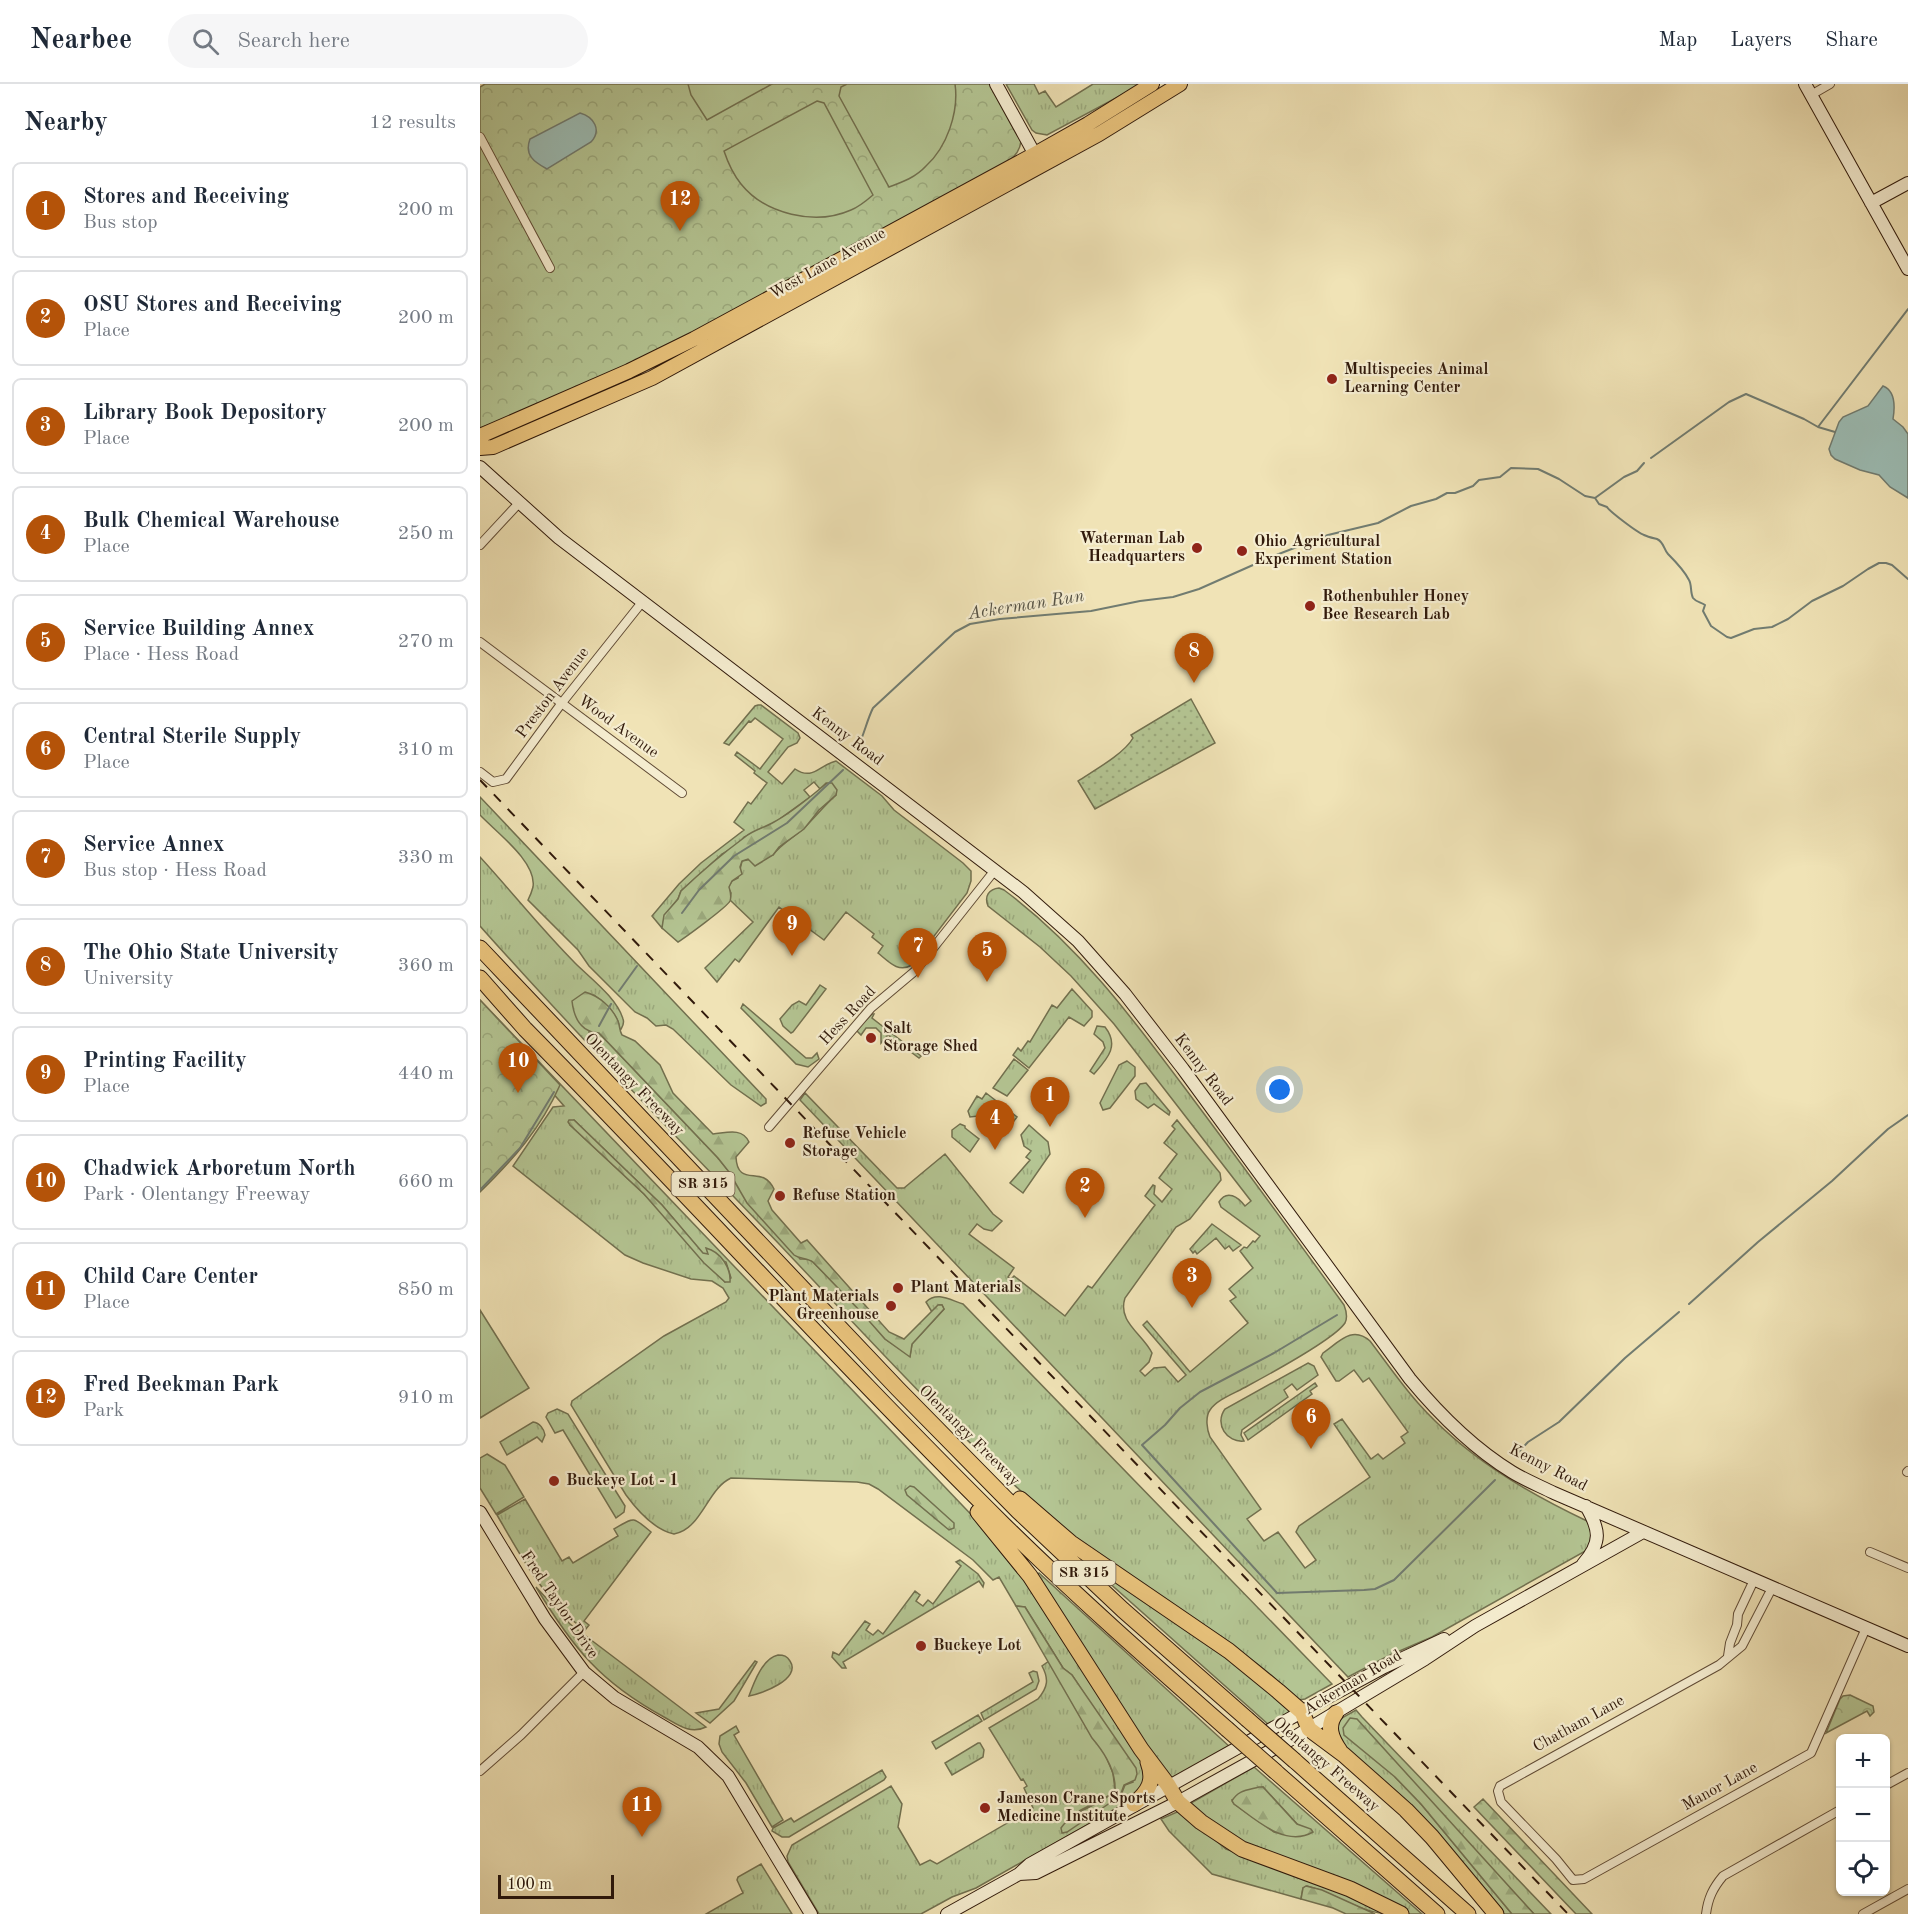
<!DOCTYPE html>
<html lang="en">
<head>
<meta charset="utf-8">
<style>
	:root { --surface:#fff; --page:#f6f6f7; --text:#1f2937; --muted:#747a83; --line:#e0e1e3; --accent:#b45309 }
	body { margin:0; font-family:"Old Standard TT",serif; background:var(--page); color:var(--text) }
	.controls { position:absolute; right:18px; bottom:18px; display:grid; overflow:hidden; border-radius:9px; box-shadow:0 2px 4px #0004 }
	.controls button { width:54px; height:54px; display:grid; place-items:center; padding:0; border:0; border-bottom:2px solid var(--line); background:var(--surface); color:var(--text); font:30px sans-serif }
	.scale { position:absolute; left:18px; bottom:15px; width:116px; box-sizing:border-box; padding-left:6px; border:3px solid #311a0b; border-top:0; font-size:16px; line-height:21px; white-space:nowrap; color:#311a0b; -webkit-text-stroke:4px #f5edd0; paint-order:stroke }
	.you { position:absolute; left:800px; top:1006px; width:21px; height:21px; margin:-15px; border:4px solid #fff; border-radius:50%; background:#1a73e8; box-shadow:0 0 0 9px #1a73e833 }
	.badge { display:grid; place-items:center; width:39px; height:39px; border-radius:50%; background:var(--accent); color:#fff; font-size:20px; font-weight:700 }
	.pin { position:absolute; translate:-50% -50px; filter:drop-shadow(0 2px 3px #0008) }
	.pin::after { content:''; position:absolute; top:32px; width:21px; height:18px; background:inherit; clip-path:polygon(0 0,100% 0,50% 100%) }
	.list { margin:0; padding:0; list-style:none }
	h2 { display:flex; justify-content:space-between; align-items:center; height:78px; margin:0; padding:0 24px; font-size:26px }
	h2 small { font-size:20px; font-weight:400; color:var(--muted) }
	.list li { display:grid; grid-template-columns:39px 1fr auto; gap:18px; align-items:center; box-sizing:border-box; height:96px; margin:0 12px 12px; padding:0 12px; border:2px solid var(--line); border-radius:9px }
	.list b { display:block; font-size:22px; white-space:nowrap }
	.list p { margin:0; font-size:20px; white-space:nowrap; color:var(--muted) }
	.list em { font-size:20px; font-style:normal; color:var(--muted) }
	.icon { flex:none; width:33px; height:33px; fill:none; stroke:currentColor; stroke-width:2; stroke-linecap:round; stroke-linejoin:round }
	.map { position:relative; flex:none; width:1428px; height:1830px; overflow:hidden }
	header { display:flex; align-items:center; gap:36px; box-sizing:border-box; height:84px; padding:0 30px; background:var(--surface); border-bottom:2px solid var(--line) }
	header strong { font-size:28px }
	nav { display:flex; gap:33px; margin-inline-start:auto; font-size:21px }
	.search { width:420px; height:54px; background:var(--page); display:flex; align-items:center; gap:15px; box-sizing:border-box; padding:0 21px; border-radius:33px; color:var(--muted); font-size:22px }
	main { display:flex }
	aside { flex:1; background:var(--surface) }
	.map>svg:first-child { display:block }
	.grass { fill:url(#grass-tufts); stroke:#72704f; stroke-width:1.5; fill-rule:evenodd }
	.forest { fill:url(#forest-firs); stroke:#72704f; stroke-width:1.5 }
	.park { fill:url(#park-crowns); stroke:#72704f; stroke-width:1.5 }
	.garden { fill:url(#garden-dots); stroke:#72704f; stroke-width:1.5 }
	.pitch { fill:#b4c593; stroke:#72704f; stroke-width:1.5 }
	.water { fill:#9cbdb5; stroke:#717c71; stroke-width:1.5 }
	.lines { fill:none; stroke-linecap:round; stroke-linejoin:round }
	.stream { stroke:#717c71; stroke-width:2 }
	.street-casing { stroke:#614c36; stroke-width:10 }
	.secondary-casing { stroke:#311a0b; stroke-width:14 }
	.primary-casing { stroke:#311a0b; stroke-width:16 }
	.highway-casing { stroke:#311a0b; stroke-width:17 }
	.street { stroke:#f5edd0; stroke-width:8 }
	.secondary { stroke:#f5edd0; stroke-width:12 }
	.primary { stroke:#e8c27b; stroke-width:14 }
	.highway { stroke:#e8c27b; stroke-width:15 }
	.rail { stroke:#311a0b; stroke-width:2; stroke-dasharray:10 10; stroke-linecap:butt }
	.highway-bridge-casing { stroke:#311a0b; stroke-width:17; stroke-linecap:butt }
	.highway-bridge { stroke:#e8c27b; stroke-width:15 }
	.poi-dot { fill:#8f2418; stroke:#f5edd0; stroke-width:2 }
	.labels { text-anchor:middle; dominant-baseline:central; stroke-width:4.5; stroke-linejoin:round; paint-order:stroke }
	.shield { fill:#f5edd0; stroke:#6c5946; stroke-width:1.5 }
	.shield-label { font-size:15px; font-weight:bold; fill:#311a0b }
	.street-label { font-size:16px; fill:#311a0b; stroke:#f5edd0 }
	.poi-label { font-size:16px; font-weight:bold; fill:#311a0b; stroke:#f5edd0; text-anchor:start }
	.water-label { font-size:18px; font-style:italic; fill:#565346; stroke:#f5edd0 }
</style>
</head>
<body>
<header>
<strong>Nearbee</strong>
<div class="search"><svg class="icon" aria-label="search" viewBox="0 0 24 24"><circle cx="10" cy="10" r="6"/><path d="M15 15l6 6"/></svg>Search here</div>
<nav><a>Map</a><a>Layers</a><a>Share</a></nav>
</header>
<main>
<aside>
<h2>Nearby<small>12 results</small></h2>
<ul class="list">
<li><span class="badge">1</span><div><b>Stores and Receiving</b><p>Bus stop</p></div><em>200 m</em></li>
<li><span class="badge">2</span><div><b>OSU Stores and Receiving</b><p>Place</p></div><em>200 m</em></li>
<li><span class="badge">3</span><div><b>Library Book Depository</b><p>Place</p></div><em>200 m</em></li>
<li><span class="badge">4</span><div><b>Bulk Chemical Warehouse</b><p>Place</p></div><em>250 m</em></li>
<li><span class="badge">5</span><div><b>Service Building Annex</b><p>Place · Hess Road</p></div><em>270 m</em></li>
<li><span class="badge">6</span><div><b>Central Sterile Supply</b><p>Place</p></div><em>310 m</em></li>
<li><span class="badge">7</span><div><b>Service Annex</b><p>Bus stop · Hess Road</p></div><em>330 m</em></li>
<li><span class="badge">8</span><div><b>The Ohio State University</b><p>University</p></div><em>360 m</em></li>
<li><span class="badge">9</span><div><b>Printing Facility</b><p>Place</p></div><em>440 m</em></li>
<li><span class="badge">10</span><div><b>Chadwick Arboretum North</b><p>Park · Olentangy Freeway</p></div><em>660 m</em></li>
<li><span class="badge">11</span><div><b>Child Care Center</b><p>Place</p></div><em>850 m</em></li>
<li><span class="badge">12</span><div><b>Fred Beekman Park</b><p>Park</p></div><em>910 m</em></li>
</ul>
</aside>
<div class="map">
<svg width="1428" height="1830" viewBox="0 0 1428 1830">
	<defs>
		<pattern id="grass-tufts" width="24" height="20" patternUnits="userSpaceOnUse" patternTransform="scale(1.5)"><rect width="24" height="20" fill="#b4c593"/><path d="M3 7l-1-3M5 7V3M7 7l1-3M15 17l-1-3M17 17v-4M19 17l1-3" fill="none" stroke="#9ba97d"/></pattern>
		<pattern id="forest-firs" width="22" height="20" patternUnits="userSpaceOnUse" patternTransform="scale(1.5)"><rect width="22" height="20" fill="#b4c593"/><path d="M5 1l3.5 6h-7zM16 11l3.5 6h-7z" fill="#9ba97d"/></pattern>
		<pattern id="park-crowns" width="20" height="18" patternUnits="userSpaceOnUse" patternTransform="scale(1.5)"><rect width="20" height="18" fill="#b4c593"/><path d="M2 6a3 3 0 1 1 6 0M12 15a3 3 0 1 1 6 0" fill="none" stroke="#9ba97d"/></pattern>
		<pattern id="garden-dots" width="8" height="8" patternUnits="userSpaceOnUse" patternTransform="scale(1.5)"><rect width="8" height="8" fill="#b4c593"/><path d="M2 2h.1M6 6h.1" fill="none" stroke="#9ba97d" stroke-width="1.8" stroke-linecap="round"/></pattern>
	</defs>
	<rect width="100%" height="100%" fill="#f0e3b6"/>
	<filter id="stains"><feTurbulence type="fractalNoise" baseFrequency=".00333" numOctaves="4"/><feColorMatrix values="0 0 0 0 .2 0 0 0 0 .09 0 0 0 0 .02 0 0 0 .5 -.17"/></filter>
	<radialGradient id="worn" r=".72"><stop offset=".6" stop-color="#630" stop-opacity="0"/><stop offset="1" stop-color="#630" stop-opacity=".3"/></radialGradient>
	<!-- grass -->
	<path class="grass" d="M 526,0 L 554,0 L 559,10 L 565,7 L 576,23 L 613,0 L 662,0 L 567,51 L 556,49 L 552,46 Z
		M 278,621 L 281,621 L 318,649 L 320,654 L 317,659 L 308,663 L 288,688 L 302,700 L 315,685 C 333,697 339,681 356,677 L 402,712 L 414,726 L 483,779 L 491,787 L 491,797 L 487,809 L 432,881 C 418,889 409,878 398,869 L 403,862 L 392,853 L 394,850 L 366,828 L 344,856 L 299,823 L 259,878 L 255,875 L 237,898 L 225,884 L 273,838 L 250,816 L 251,809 L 248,803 L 252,797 L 258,794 L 262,777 L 293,771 C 302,759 315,753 325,743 C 336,732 345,721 356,711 L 346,699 L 340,705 L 334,698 L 324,706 L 330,713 L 294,739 L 264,753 L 257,761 L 242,770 L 201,807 L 198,815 L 185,831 L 182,844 L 172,832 L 199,800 L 221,779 L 264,746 L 254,738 L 268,718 L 271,720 L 287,699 L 274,689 L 275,687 L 255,671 L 257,668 L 280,685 L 303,655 L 275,634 L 271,638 L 269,637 L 249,661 L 244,659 L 275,622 Z
		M 0,713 L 286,1015 L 286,1019 L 281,1022 L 251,1001 L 193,945 L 186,941 L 176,942 L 167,934 L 155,928 L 109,882 L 98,866 L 48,816 C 50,812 52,807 53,803 C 57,778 16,748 0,731 Z
		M 0,773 C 32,808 62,846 95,879 C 110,894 137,914 143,935 C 145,940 142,943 140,947 C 139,931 126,920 114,911 L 109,948 L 119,949 L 238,1074 L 320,1175 L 330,1175 L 333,1178 L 382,1228 L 405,1255 L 430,1272 L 432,1260 L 464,1225 L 462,1221 L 459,1221 L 452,1228 L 446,1218 C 457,1207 470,1216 483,1220 L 852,1600 L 825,1615 L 819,1616 C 805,1604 791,1590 776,1579 C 708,1530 635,1490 572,1435 C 475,1350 388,1254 300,1161 C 199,1055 97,951 0,842 Z
		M 519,804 L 524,806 C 601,863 656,939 713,1015 C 764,1083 814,1152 864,1221 C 866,1226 868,1233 865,1239 C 853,1257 782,1294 760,1306 C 750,1311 736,1317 730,1326 C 725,1333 727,1346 730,1353 L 781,1425 L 767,1435 L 784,1457 L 798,1448 L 825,1484 L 836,1476 L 816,1448 L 819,1442 L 890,1393 L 854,1340 L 862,1335 L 891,1375 L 898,1370 L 903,1375 L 925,1359 L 921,1353 L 928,1348 L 889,1294 L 883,1298 L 874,1286 L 859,1297 L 856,1297 L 841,1273 L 843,1269 C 859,1258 872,1241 890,1257 C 906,1278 921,1300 938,1319 C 985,1372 1044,1407 1107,1437 C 1116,1447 1113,1454 1109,1465 L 952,1553 L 908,1572 L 868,1593 L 320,1016 L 325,1009 L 417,1104 L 424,1104 L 465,1070 L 513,1130 L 522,1137 L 512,1147 L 504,1145 L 497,1140 L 489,1150 L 534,1184 L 528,1193 L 531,1195 L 534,1192 L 585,1232 L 608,1202 L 612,1204 L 675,1121 L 665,1112 L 673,1101 L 675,1102 L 674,1110 L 682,1118 L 692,1105 L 679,1094 L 697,1070 L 684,1059 L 695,1045 L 692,1042 L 697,1036 L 740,1089 L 741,1096 L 710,1135 L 696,1143 L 645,1214 C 637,1238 663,1250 672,1269 L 669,1278 L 660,1287 L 665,1292 L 674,1284 L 685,1283 L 698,1298 L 706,1291 L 663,1241 L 667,1237 L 710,1288 L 768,1239 L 750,1217 L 756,1213 L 749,1205 L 773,1184 L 760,1167 L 764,1163 L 767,1164 L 773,1157 L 775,1158 L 780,1152 L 741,1123 L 739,1118 C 747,1105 758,1113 765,1122 L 771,1117 L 634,940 L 591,892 L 560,863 L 508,822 C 504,812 509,805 519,804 Z
		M 340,901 L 346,905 L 313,948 L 311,949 L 303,942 L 300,935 L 312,921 L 319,917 L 326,921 Z
		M 592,905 L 612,927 L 612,933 L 604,942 L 589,933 L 549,984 L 533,971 L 538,964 L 541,967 L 548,957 L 550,958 L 572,921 L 577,924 Z
		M 0,916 L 503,1443 L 534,1481 L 666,1682 L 669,1694 L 651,1716 L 496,1804 L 472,1813 L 441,1830 L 339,1830 L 308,1778 L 307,1772 L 312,1761 L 411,1702 L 422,1720 L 418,1743 L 440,1781 L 450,1776 L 457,1780 L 553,1724 L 544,1704 L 547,1702 L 543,1695 L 541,1696 L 509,1644 L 558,1615 C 568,1603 569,1595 562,1582 L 569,1577 L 612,1653 L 623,1666 L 633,1689 L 635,1706 L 632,1710 L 599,1727 L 641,1711 L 645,1701 L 653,1698 L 630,1649 L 592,1591 L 583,1584 L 545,1523 L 536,1522 L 519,1493 L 513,1496 L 493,1476 L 398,1405 L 389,1400 L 377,1398 L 251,1394 C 227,1405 222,1445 194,1450 C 175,1446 157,1426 146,1411 L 91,1321 L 92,1317 L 184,1252 L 246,1218 L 249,1214 L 243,1204 L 232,1197 L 211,1195 L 163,1179 L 145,1171 L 33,1082 L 73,1023 L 84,1022 L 0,926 ZM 94,1036 L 182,1121 L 223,1170 L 246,1178 L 251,1194 L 245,1198 L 164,1110 L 90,1041 Z
		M 263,920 L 326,974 L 332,974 L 337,969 L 339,975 L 328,983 L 316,980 L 261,924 Z
		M 392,930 L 394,930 L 392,934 L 441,972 L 439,974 L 408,951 L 401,959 L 401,949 L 396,944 L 386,944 L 381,951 L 376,946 Z
		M 617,942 L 625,943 C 640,962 627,975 614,990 L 610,987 L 625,964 L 623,958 L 614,950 Z
		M 534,975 L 548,986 L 527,1012 L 513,1004 Z
		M 647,977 L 655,983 L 655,992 L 630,1024 L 623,1026 L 620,1019 L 639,981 Z
		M 666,999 L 690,1028 L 689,1031 L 674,1020 L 668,1024 L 656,1015 L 655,1007 L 660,1000 Z
		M 506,1009 L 537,1033 L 530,1042 L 515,1030 L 490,1033 L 488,1027 L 497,1012 L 502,1015 Z
		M 480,1040 L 485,1042 L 485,1044 L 499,1055 L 490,1068 L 472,1053 L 472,1046 Z
		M 549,1041 L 568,1058 L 570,1070 L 543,1109 L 530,1099 L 550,1076 L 546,1073 L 551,1067 L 544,1062 L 541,1051 Z
		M 732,1140 L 761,1161 L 753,1167 L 749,1162 L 745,1165 L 736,1154 L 717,1170 L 715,1167 L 713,1169 L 710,1165 Z
		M 828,1279 L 834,1282 L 838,1291 L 817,1306 L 812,1300 L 804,1306 L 808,1313 L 762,1346 L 761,1351 L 764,1357 C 747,1359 734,1340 745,1325 Z
		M 835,1299 L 837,1302 L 830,1307 L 832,1310 L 768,1356 L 764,1349 Z
		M 77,1325 L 88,1330 L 145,1422 L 144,1428 L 136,1434 L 83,1346 L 75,1349 L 66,1333 L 68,1329 Z
		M 53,1338 C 60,1339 64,1345 65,1351 L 62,1358 L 57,1353 L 27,1371 L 20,1358 Z
		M 7,1370 L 25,1381 L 44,1413 L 16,1430 L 0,1404 L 0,1374 Z
		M 45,1415 L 82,1477 L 89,1473 L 93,1479 L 138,1452 L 134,1445 C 155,1433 152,1432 171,1448 L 104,1537 L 109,1541 L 105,1546 L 105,1543 L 102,1544 C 63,1515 41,1472 17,1431 Z
		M 480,1476 L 498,1490 L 504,1499 L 503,1503 L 499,1497 L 363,1578 L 366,1584 L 362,1584 L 352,1573 L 353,1568 L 359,1571 L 385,1537 L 390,1540 L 386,1546 L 393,1551 L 398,1546 L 403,1550 L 435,1507 L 440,1511 L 436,1517 L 443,1522 L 448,1516 L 453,1520 L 481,1482 L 476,1478 Z
		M 609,1478 L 742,1568 L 807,1622 L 809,1627 L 807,1631 L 789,1641 L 608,1480 Z
		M 559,1489 L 750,1663 L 690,1695 L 686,1694 L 557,1491 Z
		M 56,1503 L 90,1540 L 226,1643 C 210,1651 197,1640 184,1633 C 120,1598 93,1564 56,1503 Z
		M 298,1571 C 304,1571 307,1572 310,1577 C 322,1595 281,1610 269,1612 C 274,1598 283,1574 298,1571 Z
		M 275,1577 L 277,1578 L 254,1617 L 230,1639 L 216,1629 L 239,1625 Z
		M 553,1587 L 557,1588 L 559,1597 L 556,1605 L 504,1636 L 501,1629 L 553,1598 L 549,1589 Z
		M 876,1626 L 882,1633 L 1071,1830 L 1054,1830 L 994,1767 L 889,1649 L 915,1693 L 941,1720 L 1032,1830 L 1023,1830 L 860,1658 L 853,1644 L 860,1635 Z
		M 498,1631 L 502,1637 L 456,1665 L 452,1658 Z
		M 256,1642 L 259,1648 L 254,1651 L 303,1736 L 292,1743 L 266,1699 L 242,1668 L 239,1660 L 240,1652 Z
		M 498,1659 L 500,1659 L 504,1666 L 503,1673 L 472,1691 L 465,1679 Z
		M 774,1683 L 942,1830 L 929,1830 L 900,1814 L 754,1755 L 710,1721 L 711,1719 ZM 783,1703 L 817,1740 L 812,1752 L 794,1748 L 754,1720 L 752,1716 Z
		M 402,1686 L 406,1693 L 404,1696 L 309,1753 L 302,1753 L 292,1747 L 293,1744 L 311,1734 L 314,1738 Z
		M 697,1728 L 702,1728 L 746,1765 L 833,1796 L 911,1830 C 881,1830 856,1809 827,1802 L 823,1804 L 821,1815 L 732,1790 L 689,1747 L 681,1735 Z
		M 281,1780 L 312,1830 L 226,1830 L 263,1809 L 257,1796 L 258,1793 Z"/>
	<!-- forest -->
	<path class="forest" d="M 347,699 L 352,699 L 357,706 L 356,711 L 339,726 L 324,745 L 299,763 L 293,771 L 275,782 L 268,775 L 262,777 L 260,783 L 262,790 L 252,797 L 249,803 C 250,807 252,812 250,817 C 247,823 206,853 198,858 L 182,844 L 184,831 L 198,815 L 201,807 C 221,788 242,770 265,753 C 273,746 284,744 294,738 C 313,728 330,713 347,699 Z
		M 105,908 C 119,912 132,923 138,937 C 140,942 139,946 142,951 L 155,957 L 180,981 L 193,1009 L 233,1050 C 246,1049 262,1043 269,1058 L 256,1073 C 257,1097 272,1089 284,1094 C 288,1096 292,1101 294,1105 L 288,1117 L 292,1126 L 321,1159 L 327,1156 L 409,1248 L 424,1255 L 458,1221 L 462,1221 L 464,1225 L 432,1260 L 430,1273 L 405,1255 L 382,1229 L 333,1178 C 327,1174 320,1175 314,1171 L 267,1119 L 249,1088 L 238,1074 L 119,949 C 101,948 94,935 92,917 Z
		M 89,1036 L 94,1036 L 182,1121 L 223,1169 L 228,1170 L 226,1164 C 241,1168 251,1184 250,1198 L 245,1198 L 224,1179 L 164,1110 L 90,1041 L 88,1038 Z
		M 430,1402 L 434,1403 L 474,1439 L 474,1444 L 469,1446 L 427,1411 L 425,1406 Z
		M 536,1522 L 545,1523 L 583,1584 L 592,1591 L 656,1684 L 657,1690 L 655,1696 L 644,1701 L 640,1712 L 587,1748 L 582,1749 L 581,1744 C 594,1724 619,1724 635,1706 C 636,1686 624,1668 612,1654 Z
		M 870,1634 L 877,1635 L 1054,1830 L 1032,1830 L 941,1720 L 915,1693 L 864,1651 L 863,1644 Z
		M 779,1703 L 783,1703 L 817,1740 L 831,1745 L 833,1748 C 805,1764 775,1735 754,1720 L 752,1717 C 758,1706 768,1706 779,1703 Z
		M 1003,1715 L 1112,1830 L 1096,1830 L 994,1723 Z
		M 826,1802 L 842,1806 L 895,1830 L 866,1830 L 853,1824 L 821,1815 L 823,1804 Z"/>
	<!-- park -->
	<path class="park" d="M 5,0 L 511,0 L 541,57 C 540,66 536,71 529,77 L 216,248 L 130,290 L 48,326 L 0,344 L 0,3 Z
		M 0,916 L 80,1001 C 61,1044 34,1075 0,1108 Z
		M 1370,1611 L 1393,1622 L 1394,1628 L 1390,1632 L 1387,1627 L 1346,1649 L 1360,1615 L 1363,1612 Z"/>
	<!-- garden -->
	<path class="garden" d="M 711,615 L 735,659 L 615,725 L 598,697 C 613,687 644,670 653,654 L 651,651 Z"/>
	<!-- pitch -->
	<path class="pitch" d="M 208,0 L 292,0 L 227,36 L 211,11 Z
		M 367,0 L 475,0 C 479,28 467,63 446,82 C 436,93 423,98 409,103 L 359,12 L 361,3 Z
		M 337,17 L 344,19 L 393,111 C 386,117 379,123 371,126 C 335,142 285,130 261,100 C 253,90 248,79 244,67 Z
		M 0,1226 L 49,1304 L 0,1334 Z"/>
	<!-- water -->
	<path class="water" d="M 100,29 C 114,33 122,46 111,58 L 67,85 C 54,78 44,71 50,55 Z
		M 1403,302 C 1416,307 1415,323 1413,335 L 1423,343 L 1428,350 L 1428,414 L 1410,403 L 1399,391 L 1380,386 L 1355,375 L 1351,371 L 1349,365 L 1359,338 L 1363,333 L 1388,322 Z"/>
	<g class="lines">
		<!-- stream -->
		<path class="stream" d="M 1338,343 L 1355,348
			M 1171,374 L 1249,318 L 1266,310 L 1324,335 L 1338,343 L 1428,225
			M 1115,414 L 1144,393 L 1157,387 L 1164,379
			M 783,476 L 848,451 L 898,439 L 931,422 L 956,415 L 967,409 L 975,409 L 993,402 L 999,396 L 1020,393 L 1031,384 L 1058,385 L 1079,395 L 1105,412 L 1115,414 L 1119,420 L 1127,423 C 1129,427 1158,449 1164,451 C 1168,453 1173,454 1177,455 C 1184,458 1184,466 1188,470 C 1195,477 1204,486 1209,496 C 1212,501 1210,508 1213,514 C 1216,518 1221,518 1225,521 L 1223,527 L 1231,542 L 1247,553 L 1251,554 L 1274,545 L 1292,543 L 1308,535 L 1332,517 L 1363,502 L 1388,485 L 1399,479 L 1406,479 L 1412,481 L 1428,495
			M 376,666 C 384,653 386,638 393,624 L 475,548 L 490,540 L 520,535 L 611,527 L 660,517 L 693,513 L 719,505 L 773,481
			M 202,829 L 219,806 L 254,772 L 307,739 L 363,686
			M 139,907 L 157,882
			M 119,942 L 131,920
			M 0,1106 L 40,1064 L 74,1008
			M 1209,1220 L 1278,1158 L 1352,1097 L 1408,1045 L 1428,1031
			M 857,1231 L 794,1269 L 720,1308 L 700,1324 L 685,1341 L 662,1361 L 797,1509 L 884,1506 L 895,1505 L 914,1496 L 1015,1396
			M 1035,1372 L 1048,1358 L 1079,1338 L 1145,1274 L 1199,1228"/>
		<defs>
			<path id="street" d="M 1331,11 L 1350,0
				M 0,53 L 70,184
				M 0,461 L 39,419
				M 0,558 L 202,709
				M 0,688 L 13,698 L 26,695 L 81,620 L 163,517
				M 289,1043 L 391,924 L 435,887 L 515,786
				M 1427,1388 L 1428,1387
				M 1390,1468 L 1428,1484
				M 1292,1504 L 1262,1562 L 1239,1581 L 1020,1702 L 1018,1707 L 1021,1718 L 1076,1775 L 1093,1796 L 1104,1795 L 1331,1669 L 1386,1544
				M 1248,1572 L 1250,1559 L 1257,1541 L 1258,1530 L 1274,1496
				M 0,1687 L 41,1651 L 104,1588
				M 1406,1701 L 1428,1689
				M 1226,1830 C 1228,1814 1233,1804 1243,1792 L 1360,1726
				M 1383,1830 L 1428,1805"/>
			<path id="secondary" d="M 516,0 L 559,78
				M 1325,0 L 1428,185
				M 1391,119 L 1428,99
				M 0,383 L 79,454 L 543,808 L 598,857 L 645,910 L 703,985 L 930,1295 C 959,1330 993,1364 1032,1388 C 1045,1396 1060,1402 1074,1409 L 1428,1562
				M 0,1428 L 65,1535 L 104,1588 L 135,1614 L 218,1663 L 248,1692 L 331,1830
				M 1103,1480 C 1122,1458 1120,1446 1106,1422
				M 539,1790 L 556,1789 L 698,1718 L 808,1657 L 945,1575 L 995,1542 L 1163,1448
				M 467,1830 L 539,1790 L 550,1780 L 843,1616 L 904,1583 L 964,1555"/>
			<path id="primary" d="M 0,352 L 149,287 L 214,255 L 555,70 L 608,40 L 672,0
				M 0,364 L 13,363 L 172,294 L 619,50 L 700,0"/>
			<path id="highway" d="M 0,864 L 418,1305 L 538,1427 L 643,1526 L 767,1635
				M 0,894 L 45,945 C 206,1108 360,1279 523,1440 C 595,1511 671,1578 747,1645
				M 540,1415 L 591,1459 L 749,1567 L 798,1607 L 822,1628 L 829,1645 L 864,1671 L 926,1726 L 952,1753 L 1016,1830
				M 498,1428 L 550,1492 L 661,1665 L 688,1701 L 698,1718 L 721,1738 L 762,1765 L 870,1805 L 921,1830
				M 856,1629 C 846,1642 851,1654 860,1667
				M 815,1677 L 988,1830
				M 796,1688 L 957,1830
				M 654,1720 C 669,1707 675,1697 668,1678"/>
		</defs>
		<!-- street casing -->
		<use href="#street" class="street-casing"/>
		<!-- secondary casing -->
		<use href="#secondary" class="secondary-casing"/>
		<!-- primary casing -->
		<use href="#primary" class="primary-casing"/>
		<!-- highway casing -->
		<use href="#highway" class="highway-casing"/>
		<!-- street -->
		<use href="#street" class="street"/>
		<!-- secondary -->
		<use href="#secondary" class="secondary"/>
		<!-- primary -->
		<use href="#primary" class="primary"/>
		<!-- highway -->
		<use href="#highway" class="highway"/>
		<!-- rail -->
		<path class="rail" d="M 0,696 L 1088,1830"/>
		<defs>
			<path id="highway-bridge" d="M 767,1635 L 815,1677
				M 747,1645 L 796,1688"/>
		</defs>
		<!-- highway-bridge casing -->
		<use href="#highway-bridge" class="highway-bridge-casing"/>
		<!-- highway-bridge -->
		<use href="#highway-bridge" class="highway-bridge"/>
	</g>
	<!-- markers -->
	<g class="poi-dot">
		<circle cx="852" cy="295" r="6"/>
		<circle cx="717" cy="464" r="6"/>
		<circle cx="762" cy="467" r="6"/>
		<circle cx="830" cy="522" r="6"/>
		<circle cx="391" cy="954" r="6"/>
		<circle cx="310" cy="1059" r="6"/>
		<circle cx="300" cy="1112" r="6"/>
		<circle cx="418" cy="1204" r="6"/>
		<circle cx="411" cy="1222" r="6"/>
		<circle cx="74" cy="1397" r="6"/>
		<circle cx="441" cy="1562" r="6"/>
		<circle cx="505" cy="1724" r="6"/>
	</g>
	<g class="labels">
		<!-- shield labels -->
		<g class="shield">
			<rect x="191.5" y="1088" width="63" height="24" rx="4.5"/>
			<rect x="572.5" y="1477" width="63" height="24" rx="4.5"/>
		</g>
		<g class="shield-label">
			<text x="223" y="1100">SR 315</text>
			<text x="604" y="1489">SR 315</text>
		</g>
		<!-- street labels -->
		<g class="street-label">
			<text transform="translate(348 180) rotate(-29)">West Lane Avenue</text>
			<text transform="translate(73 609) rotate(-53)">Preston Avenue</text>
			<text transform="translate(138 643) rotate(36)">Wood Avenue</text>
			<text transform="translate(367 653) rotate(37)">Kenny Road</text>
			<text transform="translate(368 932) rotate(-47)">Hess Road</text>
			<text transform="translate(723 986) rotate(53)">Kenny Road</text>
			<text transform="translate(154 1001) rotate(46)">Olentangy Freeway</text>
			<text transform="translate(489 1352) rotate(45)">Olentangy Freeway</text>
			<text transform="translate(1068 1384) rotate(27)">Kenny Road</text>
			<text transform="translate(79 1521) rotate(56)">Fred Taylor Drive</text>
			<text transform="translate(873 1599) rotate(-31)">Ackerman Road</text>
			<text transform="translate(1099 1640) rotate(-29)">Chatham Lane</text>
			<text transform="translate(846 1681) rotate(41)">Olentangy Freeway</text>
			<text transform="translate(1240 1703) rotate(-29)">Manor Lane</text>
		</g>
		<!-- poi labels -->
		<g class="poi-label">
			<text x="864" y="286">Multispecies Animal<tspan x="864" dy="18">Learning Center</tspan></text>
			<text x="705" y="455" text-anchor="end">Waterman Lab<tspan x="705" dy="18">Headquarters</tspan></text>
			<text x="774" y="458">Ohio Agricultural<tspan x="774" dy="18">Experiment Station</tspan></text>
			<text x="842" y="513">Rothenbuhler Honey<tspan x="842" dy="18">Bee Research Lab</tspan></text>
			<text x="403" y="945">Salt<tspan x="403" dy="18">Storage Shed</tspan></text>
			<text x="322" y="1050">Refuse Vehicle<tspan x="322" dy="18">Storage</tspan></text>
			<text x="312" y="1112">Refuse Station</text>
			<text x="430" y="1204">Plant Materials</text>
			<text x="399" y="1213" text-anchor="end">Plant Materials<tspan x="399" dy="18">Greenhouse</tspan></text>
			<text x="86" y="1397">Buckeye Lot - 1</text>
			<text x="453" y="1562">Buckeye Lot</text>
			<text x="517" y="1715">Jameson Crane Sports<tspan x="517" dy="18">Medicine Institute</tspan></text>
		</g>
		<!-- water labels -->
		<g class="water-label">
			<text transform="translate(546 521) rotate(-9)">Ackerman Run</text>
		</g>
	</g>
	<rect width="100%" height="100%" filter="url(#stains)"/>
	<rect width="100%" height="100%" fill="url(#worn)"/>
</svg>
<div class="controls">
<button>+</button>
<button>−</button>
<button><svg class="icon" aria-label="locate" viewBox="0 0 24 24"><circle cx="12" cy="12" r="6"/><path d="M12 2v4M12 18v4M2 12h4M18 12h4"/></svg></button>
</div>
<div class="scale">100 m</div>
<div class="you"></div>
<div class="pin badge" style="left:570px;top:1043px">1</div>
<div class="pin badge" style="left:605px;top:1134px">2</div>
<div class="pin badge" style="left:712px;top:1224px">3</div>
<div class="pin badge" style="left:515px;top:1066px">4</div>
<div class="pin badge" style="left:507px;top:898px">5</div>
<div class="pin badge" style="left:831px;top:1365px">6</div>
<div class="pin badge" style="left:438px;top:894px">7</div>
<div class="pin badge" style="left:714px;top:599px">8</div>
<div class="pin badge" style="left:312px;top:872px">9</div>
<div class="pin badge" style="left:38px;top:1009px">10</div>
<div class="pin badge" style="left:162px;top:1753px">11</div>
<div class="pin badge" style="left:200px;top:147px">12</div>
</div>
</main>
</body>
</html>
